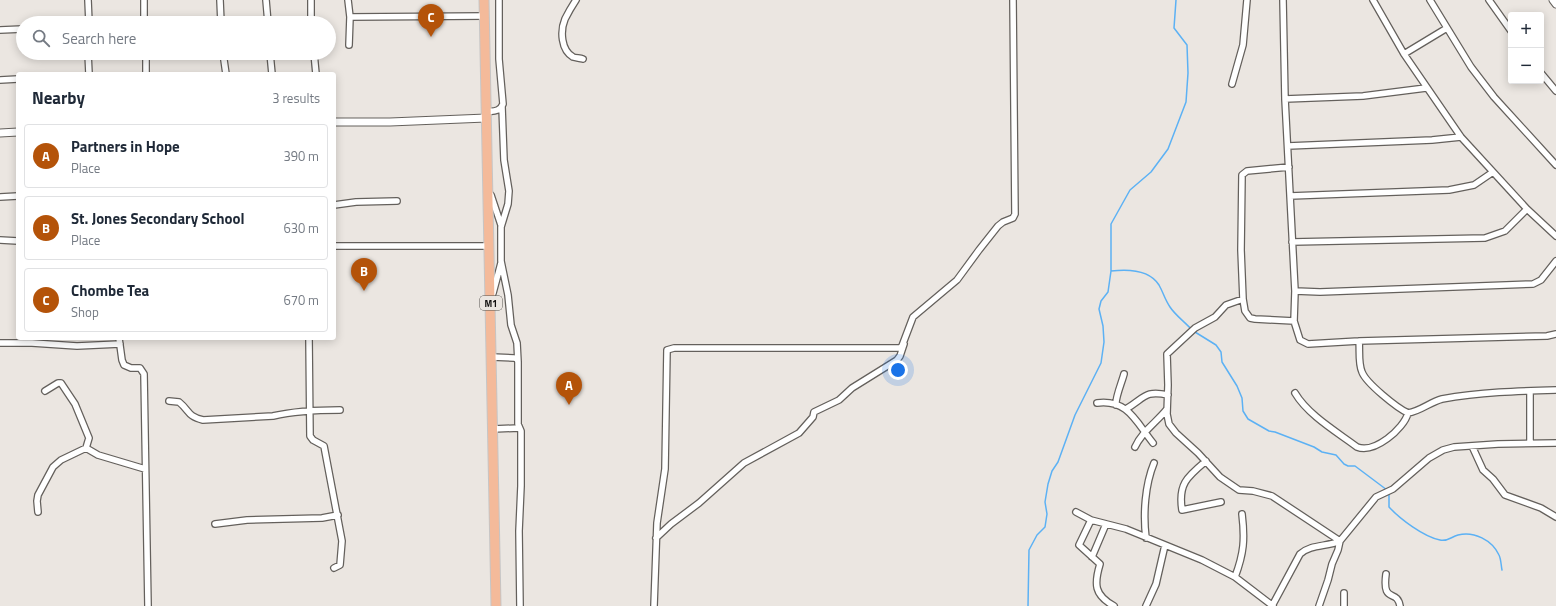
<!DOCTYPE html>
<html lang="en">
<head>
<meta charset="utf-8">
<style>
	:root { --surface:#fff; --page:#f6f6f7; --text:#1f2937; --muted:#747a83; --line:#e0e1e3; --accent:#b45309 }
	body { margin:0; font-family:"Titillium Web",sans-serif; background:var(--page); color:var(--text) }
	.controls { position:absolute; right:12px; top:12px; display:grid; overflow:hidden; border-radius:4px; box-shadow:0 2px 10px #0003 }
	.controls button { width:36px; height:36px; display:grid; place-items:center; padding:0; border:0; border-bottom:1px solid var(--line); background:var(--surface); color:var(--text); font:20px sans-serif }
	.you { position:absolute; left:898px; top:370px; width:14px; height:14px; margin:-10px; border:3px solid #fff; border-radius:50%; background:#1a73e8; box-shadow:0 0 0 6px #1a73e833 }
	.badge { display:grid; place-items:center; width:26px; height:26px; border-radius:50%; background:var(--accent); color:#fff; font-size:13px; font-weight:700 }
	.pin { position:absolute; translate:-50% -33px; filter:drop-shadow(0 1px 2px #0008) }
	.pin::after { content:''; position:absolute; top:21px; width:14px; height:12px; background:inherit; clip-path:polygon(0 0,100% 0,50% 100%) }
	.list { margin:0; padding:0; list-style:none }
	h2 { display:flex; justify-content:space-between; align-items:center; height:52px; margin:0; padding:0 16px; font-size:17px }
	h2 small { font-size:13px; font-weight:400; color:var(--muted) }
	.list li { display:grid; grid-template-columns:26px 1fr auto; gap:12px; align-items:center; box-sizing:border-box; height:64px; margin:0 8px 8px; padding:0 8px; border:1px solid var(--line); border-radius:4px }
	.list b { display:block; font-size:15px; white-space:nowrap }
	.list p { margin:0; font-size:13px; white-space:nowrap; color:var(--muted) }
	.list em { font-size:13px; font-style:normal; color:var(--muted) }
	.icon { flex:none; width:22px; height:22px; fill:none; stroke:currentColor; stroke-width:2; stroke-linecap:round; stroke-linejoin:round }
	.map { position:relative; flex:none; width:1556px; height:606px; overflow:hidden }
	.search { position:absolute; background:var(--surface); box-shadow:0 2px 10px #0003; left:16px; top:16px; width:320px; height:44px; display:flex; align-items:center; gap:10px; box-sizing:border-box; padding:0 14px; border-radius:22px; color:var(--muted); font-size:15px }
	.panel { position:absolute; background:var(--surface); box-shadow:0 2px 10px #0003; left:16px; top:72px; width:320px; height:268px; border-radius:4px }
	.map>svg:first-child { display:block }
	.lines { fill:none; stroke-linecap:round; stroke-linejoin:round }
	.stream { stroke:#5cb1f4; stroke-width:1.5 }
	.minor-casing { stroke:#64605c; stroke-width:8 }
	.tertiary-casing { stroke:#64605c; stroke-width:9 }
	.trunk-casing { stroke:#c6c5c5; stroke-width:11 }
	.minor { stroke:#fff; stroke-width:5.5 }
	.tertiary { stroke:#fff; stroke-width:7 }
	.trunk { stroke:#f4ba9a; stroke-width:9 }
	.labels { text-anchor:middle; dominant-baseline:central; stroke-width:4; stroke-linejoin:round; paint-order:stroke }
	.shield { fill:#ebe6e1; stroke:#52504d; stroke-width:1 }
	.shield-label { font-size:9px; font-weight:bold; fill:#110f0e }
</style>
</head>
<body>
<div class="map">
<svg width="1556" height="606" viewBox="0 0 1556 606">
	<rect width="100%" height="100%" fill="#ebe6e1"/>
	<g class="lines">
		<!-- stream -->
		<path class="stream" d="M 1111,271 C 1128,269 1149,269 1159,285 C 1163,292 1165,300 1170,307 C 1175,315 1185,322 1191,329
			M 1195,332 L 1216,345 L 1221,352 L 1222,362 L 1237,386 L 1242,398 L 1243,411 L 1248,419 L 1269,431 L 1275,432 L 1314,447 L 1322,452 L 1336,455 L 1344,464 L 1348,466 L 1355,466 L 1387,490
			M 1389,493 L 1389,507 C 1400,519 1424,537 1440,540 C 1447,542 1451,537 1458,535 C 1474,531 1492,540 1499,555 C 1501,559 1501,565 1502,570
			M 1028,606 L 1029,550 L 1037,535 L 1045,527 L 1047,514 L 1045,502 L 1048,484 L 1052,471 L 1058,462 L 1075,415 L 1101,363 L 1104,342 L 1103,326 L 1099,309 L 1101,301 L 1108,292 L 1111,271 L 1111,224 L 1130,190 L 1151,172 L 1168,149 L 1186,102 L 1188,73 L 1187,45 L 1174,28 L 1176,0"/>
		<defs>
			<path id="minor" d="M 88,0 L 89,23
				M 144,0 L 144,23
				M 220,0 L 221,23
				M 266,0 L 268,23
				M 348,0 L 350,17 L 349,45
				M 576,0 C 572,6 568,13 565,19 C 560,31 561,50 573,57 C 576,58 580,58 583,59
				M 1283,0 L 1285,99 L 1295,291 L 1294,321 L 1300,340 L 1308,344 L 1359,341 L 1547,336 L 1556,334
				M 1373,0 L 1404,54 L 1461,137 L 1527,209 L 1556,236
				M 1430,0 L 1471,67 L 1494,97 L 1556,165
				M 1489,0 L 1511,31
				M 350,17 L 484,16
				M 311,23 L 311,0
				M 0,30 L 23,29
				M 88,53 L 89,74
				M 146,53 L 146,74
				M 223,53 L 226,74
				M 270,53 L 272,74
				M 314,53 L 316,74
				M 1404,54 L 1447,28
				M 1541,73 L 1556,91
				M 0,80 L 18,79
				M 1232,84 L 1243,45 L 1247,0
				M 1285,99 L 1363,96 L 1426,88
				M 502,107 L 504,160 L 509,191 L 508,204 L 501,227 L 501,261 L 508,295 L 511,325 L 517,343 L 518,362
				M 486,112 C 493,111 500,112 503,104 L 499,59 L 499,0
				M 1288,146 L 1432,140 L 1461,137
				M 1289,167 L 1247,171 L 1242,175 L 1241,250 L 1243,299 L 1245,311 L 1250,318 L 1255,319 L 1294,321
				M 491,195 L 501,225
				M 1290,196 L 1449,190 L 1474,185 L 1493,172
				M 0,197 L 18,196
				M 334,205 L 356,202 L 397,201
				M 0,240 L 18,241
				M 1292,242 L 1485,238 L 1505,231 L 1527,209
				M 334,246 L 489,246
				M 1295,291 L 1320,292 L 1533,284 L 1541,280 L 1556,261
				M 493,293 L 501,263
				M 1243,299 L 1226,305 L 1215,317 L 1195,328 L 1167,354 L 1168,385 L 1167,414 L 1169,424 L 1176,433 L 1198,453 L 1220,477 L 1239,490 L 1253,491 L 1272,496 L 1340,541 L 1338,550 L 1332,564 L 1328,580 L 1319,606
				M 119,338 L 122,360 L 124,365 L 131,368 L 140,368 L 144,374 L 148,606
				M 309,338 L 310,436 L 313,440 L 324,446 L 342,541 L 340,565 L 334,568
				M 1359,341 C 1360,350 1358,363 1362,372 C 1366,383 1397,408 1408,413 C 1421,411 1430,402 1442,399 C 1480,392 1518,391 1556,390
				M 0,343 L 32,343 L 77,346 L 120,344
				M 492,357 L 514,358 L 517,359 L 518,362 L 518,424 L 521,431 L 521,486 L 519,531 L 520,606
				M 1530,391 L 1530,443
				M 1295,393 C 1308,415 1337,432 1357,447 C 1374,454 1404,429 1408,413
				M 169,401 L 179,402 C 190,411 187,416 203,420 L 273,416 C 295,411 318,410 340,410
				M 1097,403 C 1128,399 1136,422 1153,443
				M 1116,405 C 1115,398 1122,382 1124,374
				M 1126,409 C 1145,398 1144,390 1168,395
				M 493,429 L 519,428
				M 1472,446 L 1483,470 L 1493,479 L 1505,495 L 1541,508 L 1556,517
				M 1135,447 C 1142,431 1157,422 1167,409
				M 86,448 L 98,455 L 145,469
				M 1206,461 C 1187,477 1178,484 1182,510 L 1221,502
				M 38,512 L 37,501 L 38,495 L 53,467 L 61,460 L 86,448 L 89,438 L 75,404 L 61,383 L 58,383 L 45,391
				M 1076,512 L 1091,520 L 1126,529 L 1202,560 L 1235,577 L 1273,606
				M 1091,520 L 1079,545 L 1100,564 C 1094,584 1094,595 1114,606
				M 215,524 L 247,520 L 322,518 L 338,515
				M 656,538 L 671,524 L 699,503 L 744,463 L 799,433 L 813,417 L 814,412 L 839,400 L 852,388 L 897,360 L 900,356 L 904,344
				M 1146,538 C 1143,514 1145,485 1154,463
				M 1092,557 L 1106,524
				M 1386,574 C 1382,605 1397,588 1400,606
				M 1235,577 C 1244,553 1245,539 1242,514
				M 654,606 L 657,523 L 665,469 L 667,350 L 674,348 L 900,348 L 902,346 L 913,317 L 957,280 L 979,250 L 998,226 L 1003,222 L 1013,218 L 1015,214 L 1013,0
				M 1146,606 L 1156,584 L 1165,545
				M 1272,606 L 1300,554 C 1311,544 1327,547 1340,541 L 1376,497 L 1393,489 L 1429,458 L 1443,450 L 1454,447 L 1498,444 L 1556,443
				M 1344,606 L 1344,593"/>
			<path id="tertiary" d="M 1553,0 L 1556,4
				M 334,122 L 390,122 L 486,118
				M 0,133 L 18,132"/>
			<path id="trunk" d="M 484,0 L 496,606"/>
		</defs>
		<!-- minor casing -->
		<use href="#minor" class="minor-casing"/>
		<!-- tertiary casing -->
		<use href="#tertiary" class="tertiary-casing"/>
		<!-- trunk casing -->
		<use href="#trunk" class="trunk-casing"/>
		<!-- minor -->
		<use href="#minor" class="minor"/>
		<!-- tertiary -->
		<use href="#tertiary" class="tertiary"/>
		<!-- trunk -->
		<use href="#trunk" class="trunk"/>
	</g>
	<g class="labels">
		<!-- shield labels -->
		<rect class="shield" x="480" y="296" width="22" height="14" rx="3"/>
		<g class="shield-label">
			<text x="491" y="303">M1</text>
		</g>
	</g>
</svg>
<div class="controls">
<button>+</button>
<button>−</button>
</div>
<div class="you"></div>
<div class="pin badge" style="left:569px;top:405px">A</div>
<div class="pin badge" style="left:364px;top:291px">B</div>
<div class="pin badge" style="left:431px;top:37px">C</div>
<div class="search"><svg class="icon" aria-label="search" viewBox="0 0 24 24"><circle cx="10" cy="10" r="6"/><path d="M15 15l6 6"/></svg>Search here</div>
<section class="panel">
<h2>Nearby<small>3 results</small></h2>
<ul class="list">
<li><span class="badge">A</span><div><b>Partners in Hope</b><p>Place</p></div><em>390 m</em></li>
<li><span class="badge">B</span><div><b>St. Jones Secondary School</b><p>Place</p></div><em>630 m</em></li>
<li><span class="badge">C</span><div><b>Chombe Tea</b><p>Shop</p></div><em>670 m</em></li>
</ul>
</section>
</div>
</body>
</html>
